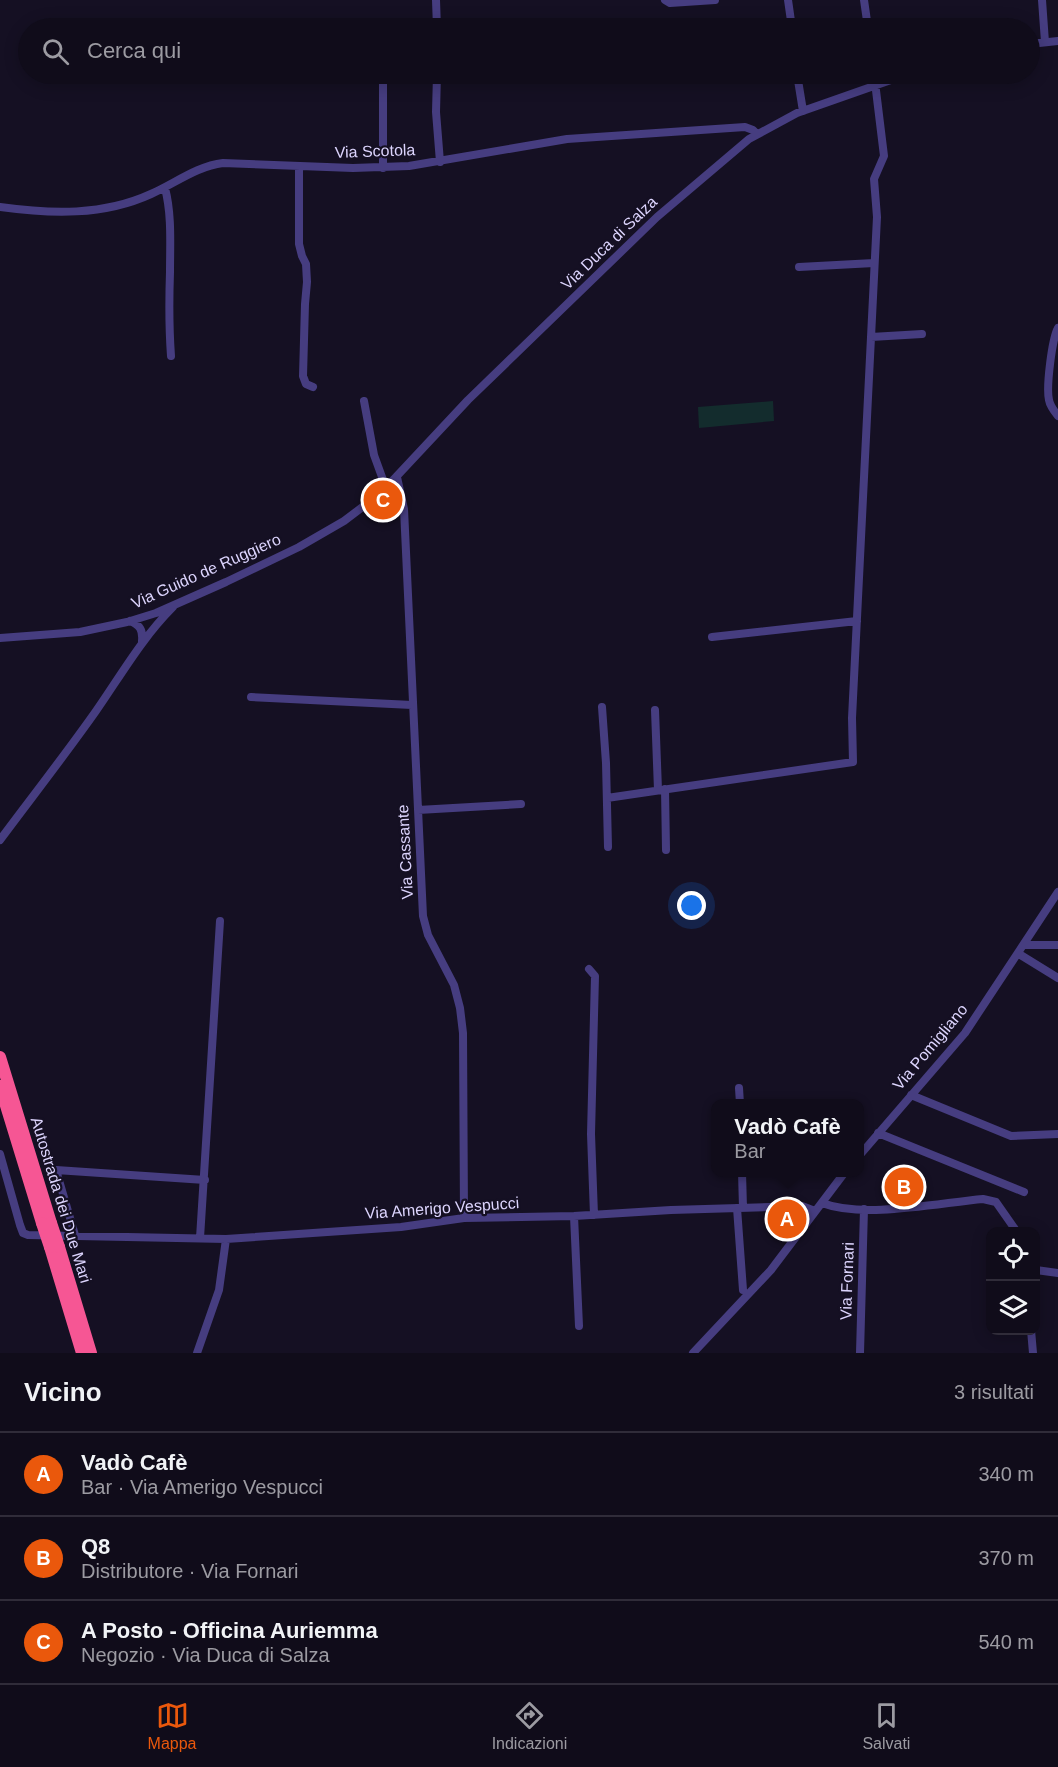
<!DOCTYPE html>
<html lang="it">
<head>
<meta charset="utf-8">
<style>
	:root { --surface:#100c1a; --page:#191523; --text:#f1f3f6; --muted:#9c9ba2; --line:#302c39; --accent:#ea580c }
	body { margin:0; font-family:Helvetica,sans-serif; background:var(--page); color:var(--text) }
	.controls { position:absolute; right:18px; bottom:18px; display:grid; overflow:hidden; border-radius:12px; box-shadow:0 3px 15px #0003 }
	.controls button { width:54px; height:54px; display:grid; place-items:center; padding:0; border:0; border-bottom:2px solid var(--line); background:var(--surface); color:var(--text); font:30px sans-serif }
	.you { position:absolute; left:692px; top:906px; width:21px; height:21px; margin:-15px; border:4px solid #fff; border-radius:50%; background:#1a73e8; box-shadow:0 0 0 9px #1a73e833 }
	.badge { display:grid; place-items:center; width:39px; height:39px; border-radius:50%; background:var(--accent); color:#fff; font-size:20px; font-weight:700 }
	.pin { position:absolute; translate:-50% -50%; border:3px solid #fff; box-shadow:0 2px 6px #0006 }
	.popup { position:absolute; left:711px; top:1099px; width:153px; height:78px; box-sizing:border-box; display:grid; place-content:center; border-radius:12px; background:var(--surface); filter:drop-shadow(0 2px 4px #0005); font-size:20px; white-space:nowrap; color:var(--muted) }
	.popup b { font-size:22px; color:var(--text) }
	.popup::after { content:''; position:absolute; left:50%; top:100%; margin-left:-12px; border:12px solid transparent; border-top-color:var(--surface) }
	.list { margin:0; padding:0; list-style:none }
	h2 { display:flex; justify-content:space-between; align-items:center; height:78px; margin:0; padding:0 24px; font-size:26px }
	h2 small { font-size:20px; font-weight:400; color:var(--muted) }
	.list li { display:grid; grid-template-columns:39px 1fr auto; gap:18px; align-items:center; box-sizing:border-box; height:84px; padding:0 24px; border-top:2px solid var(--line) }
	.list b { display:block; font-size:22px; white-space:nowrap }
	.list p { margin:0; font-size:20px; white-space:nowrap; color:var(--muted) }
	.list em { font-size:20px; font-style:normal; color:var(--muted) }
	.icon { flex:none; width:33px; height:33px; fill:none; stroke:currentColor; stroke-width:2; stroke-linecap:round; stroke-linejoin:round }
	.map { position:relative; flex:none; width:1058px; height:1353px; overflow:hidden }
	.search { position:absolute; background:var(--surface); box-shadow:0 3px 15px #0003; left:18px; right:18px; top:18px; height:66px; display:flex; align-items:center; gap:15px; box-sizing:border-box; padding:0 21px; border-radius:33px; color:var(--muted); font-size:22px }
	.sheet { height:330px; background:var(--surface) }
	nav { display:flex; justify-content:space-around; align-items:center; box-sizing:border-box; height:84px; border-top:2px solid var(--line); background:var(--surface); font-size:16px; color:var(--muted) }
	nav a { display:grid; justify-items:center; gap:3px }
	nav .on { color:var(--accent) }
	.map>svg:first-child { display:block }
	.pitch { fill:#132c2d }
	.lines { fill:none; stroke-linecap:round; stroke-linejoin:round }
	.minor { stroke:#463d80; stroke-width:8 }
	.highway { stroke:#f65694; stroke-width:12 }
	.highway-bridge { stroke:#f65694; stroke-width:12 }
	.labels { text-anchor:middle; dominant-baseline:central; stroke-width:4.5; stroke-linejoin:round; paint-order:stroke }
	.street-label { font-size:16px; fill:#dcd4fd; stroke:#151023 }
</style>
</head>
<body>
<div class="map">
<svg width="1058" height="1353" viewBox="0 0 1058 1353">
	<rect width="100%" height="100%" fill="#151023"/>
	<!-- pitch -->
	<path class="pitch" d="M 773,401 L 774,421 L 699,428 L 698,407 Z"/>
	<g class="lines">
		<!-- minor -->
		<path class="minor" d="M 436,0 L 437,28
			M 665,0 L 670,3 L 715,0
			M 788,0 L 792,28
			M 864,0 L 868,28
			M 1042,0 L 1045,42
			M 1030,44 L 1058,41
			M 383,74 L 383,168
			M 437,74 L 436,112 L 440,162
			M 797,74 L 803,111
			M 299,166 L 299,244 L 302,256 L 306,264 L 307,282 L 305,304 L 303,376 L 306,384 L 313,387
			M 165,188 C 172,215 170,244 170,272 C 169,300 169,328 171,356
			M 0,207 C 51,214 103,216 151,194 C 174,184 197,166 223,163 L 353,168 L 409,166 L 567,139 L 745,127 L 753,130 L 757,134
			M 799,267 L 874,263
			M 1058,328 C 1052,339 1046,387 1049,400 C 1050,406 1054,411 1058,416
			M 871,337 L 922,334
			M 364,401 L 374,455 L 386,488
			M 397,477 L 404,509 L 423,916 L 428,935 L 454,985 L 460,1008 L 463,1033 L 464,1218
			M 130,621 C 140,625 143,630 142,641
			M 712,637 L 857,621
			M 0,638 L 80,632 L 127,622 L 156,613 L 226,582 L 299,547 L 344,521 L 381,493 L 468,400 L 657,217 L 749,139 L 797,113 L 908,74
			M 251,697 L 412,705
			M 602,707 L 606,763 L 608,847
			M 655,710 L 658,790
			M 665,789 L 666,850
			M 607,798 L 853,762 L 852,718 L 877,217 L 874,179 L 884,156 L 874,74
			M 418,810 L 521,804
			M 0,840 C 32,797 65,755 96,711 C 121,675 142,638 173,607
			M 1024,945 L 1058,945
			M 1019,954 L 1058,978
			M 589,969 L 595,976 L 591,1134 L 594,1215
			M 739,1088 L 740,1104
			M 911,1095 L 1011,1136 L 1058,1134
			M 878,1133 L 1024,1192
			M 0,1154 L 20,1225 L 23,1233 L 28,1235 L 226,1239
			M 859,1156 L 965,1033 L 1058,892
			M 742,1172 L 743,1208
			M 822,1203 C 864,1219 938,1203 983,1199 L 996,1202 L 1017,1232
			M 737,1208 L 743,1290
			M 574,1216 L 579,1326
			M 75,1235 L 56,1170 L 205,1180
			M 200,1238 L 220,921
			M 1036,1270 L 1058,1273
			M 1031,1330 L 1033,1353
			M 197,1353 L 219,1290 L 226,1239 L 401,1227 L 464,1218 L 574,1216 L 671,1210 L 802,1206 L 815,1211
			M 693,1353 L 771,1270 L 845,1172
			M 860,1353 L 864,1209"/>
		<!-- highway -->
		<path class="highway" d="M 0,1057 L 51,1223
			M 0,1086 L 42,1223
			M 50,1247 L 82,1353
			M 59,1247 L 91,1353"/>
		<!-- highway-bridge -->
		<path class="highway-bridge" d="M 42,1223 L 50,1247
			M 51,1223 L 59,1247"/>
	</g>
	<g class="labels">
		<!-- street labels -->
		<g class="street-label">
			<text transform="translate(375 151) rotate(-2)">Via Scotola</text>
			<text transform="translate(609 243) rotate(-44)">Via Duca di Salza</text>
			<text transform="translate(206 571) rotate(-24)">Via Guido de Ruggiero</text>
			<text transform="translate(405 852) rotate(-93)">Via Cassante</text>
			<text transform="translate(930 1047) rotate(-50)">Via Pomigliano</text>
			<text transform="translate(61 1200) rotate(73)">Autostrada dei Due Mari</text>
			<text transform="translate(442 1208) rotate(-4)">Via Amerigo Vespucci</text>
			<text transform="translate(847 1281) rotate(-88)">Via Fornari</text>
		</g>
	</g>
</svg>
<div class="controls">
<button><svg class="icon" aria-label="locate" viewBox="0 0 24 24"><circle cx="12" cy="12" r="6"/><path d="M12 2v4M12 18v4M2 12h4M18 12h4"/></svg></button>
<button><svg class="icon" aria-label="layers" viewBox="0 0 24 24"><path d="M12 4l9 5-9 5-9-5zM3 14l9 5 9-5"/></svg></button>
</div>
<div class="you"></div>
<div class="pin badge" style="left:787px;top:1219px">A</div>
<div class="popup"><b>Vadò Cafè</b>Bar</div>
<div class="pin badge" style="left:904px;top:1187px">B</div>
<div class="pin badge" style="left:383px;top:500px">C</div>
<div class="search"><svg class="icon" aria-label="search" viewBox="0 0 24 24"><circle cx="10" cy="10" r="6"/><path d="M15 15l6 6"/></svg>Cerca qui</div>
</div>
<section class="sheet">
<h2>Vicino<small>3 risultati</small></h2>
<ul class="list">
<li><span class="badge">A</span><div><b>Vadò Cafè</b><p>Bar · Via Amerigo Vespucci</p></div><em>340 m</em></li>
<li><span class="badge">B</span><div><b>Q8</b><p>Distributore · Via Fornari</p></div><em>370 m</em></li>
<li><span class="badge">C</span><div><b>A Posto - Officina Auriemma</b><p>Negozio · Via Duca di Salza</p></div><em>540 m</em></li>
</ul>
</section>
<nav>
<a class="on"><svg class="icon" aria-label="map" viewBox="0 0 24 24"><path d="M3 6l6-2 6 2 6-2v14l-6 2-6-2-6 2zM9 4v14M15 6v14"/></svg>Mappa</a>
<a><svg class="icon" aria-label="directions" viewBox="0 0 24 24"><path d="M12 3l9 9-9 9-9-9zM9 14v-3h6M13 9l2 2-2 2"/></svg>Indicazioni</a>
<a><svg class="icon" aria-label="saved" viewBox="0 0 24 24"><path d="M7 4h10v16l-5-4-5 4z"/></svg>Salvati</a>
</nav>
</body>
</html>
